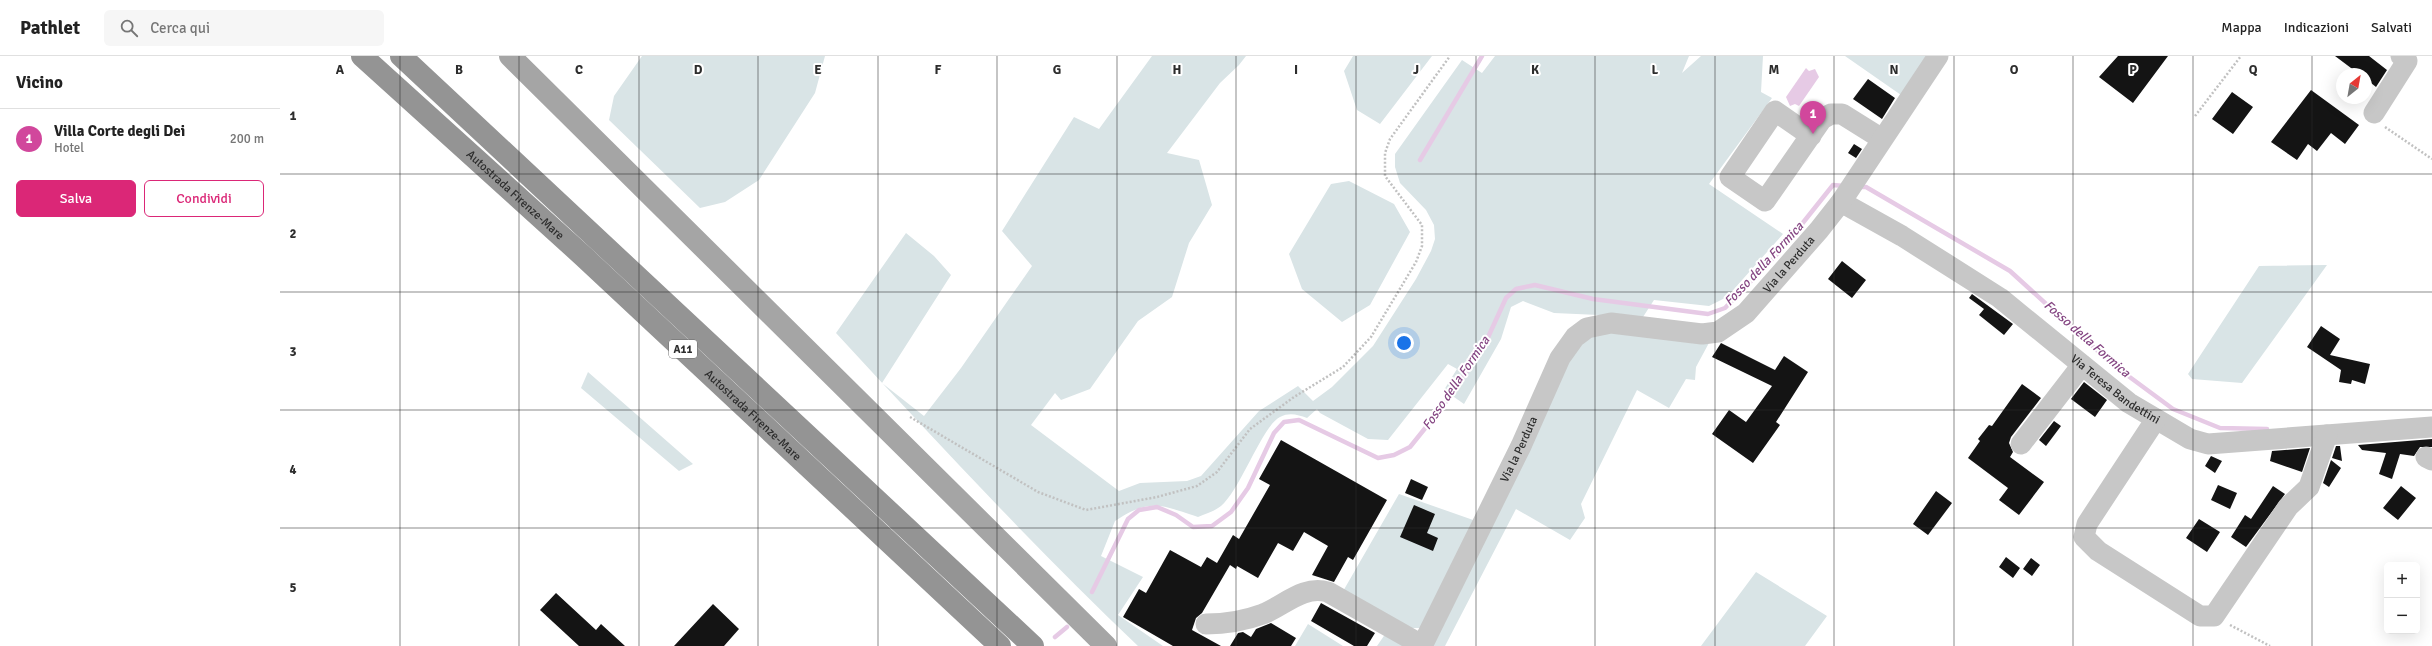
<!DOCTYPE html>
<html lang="it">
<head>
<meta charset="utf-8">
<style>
	:root { --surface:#fff; --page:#f6f6f6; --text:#222; --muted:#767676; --line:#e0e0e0; --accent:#db2777 }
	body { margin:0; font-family:Signika,sans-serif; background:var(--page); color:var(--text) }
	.controls { position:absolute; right:12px; bottom:12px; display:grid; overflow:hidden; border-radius:6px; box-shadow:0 4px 16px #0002 }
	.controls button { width:36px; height:36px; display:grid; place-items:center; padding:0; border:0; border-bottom:1px solid var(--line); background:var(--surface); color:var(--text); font:20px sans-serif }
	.compass { position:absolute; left:2056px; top:12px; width:36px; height:36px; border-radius:50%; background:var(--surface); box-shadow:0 4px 16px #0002; rotate:31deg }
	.you { position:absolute; left:1124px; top:287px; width:14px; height:14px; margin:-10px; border:3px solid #fff; border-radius:50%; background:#1a73e8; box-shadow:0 0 0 6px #1a73e833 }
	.badge { display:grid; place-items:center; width:26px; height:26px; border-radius:50%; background:var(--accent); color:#fff; font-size:13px; font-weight:700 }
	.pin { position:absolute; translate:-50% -33px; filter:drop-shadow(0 1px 2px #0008) }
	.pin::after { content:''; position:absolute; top:21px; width:14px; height:12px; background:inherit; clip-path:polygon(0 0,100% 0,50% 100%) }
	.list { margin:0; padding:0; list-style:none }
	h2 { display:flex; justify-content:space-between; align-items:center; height:52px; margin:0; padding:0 16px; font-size:17px }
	h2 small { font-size:13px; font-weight:400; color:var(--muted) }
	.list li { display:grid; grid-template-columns:26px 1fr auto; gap:12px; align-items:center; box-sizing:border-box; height:60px; padding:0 16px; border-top:1px solid var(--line) }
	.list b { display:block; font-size:15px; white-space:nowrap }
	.list p { margin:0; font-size:13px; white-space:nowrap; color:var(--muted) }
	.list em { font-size:13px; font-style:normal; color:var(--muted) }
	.actions { display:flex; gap:8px; padding:12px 16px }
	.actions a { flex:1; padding:9px 0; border:1px solid var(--accent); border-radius:6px; text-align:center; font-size:14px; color:var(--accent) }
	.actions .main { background:var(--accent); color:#fff }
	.icon { flex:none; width:22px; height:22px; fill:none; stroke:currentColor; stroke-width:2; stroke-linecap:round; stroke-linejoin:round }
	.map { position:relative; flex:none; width:2152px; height:590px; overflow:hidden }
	header { display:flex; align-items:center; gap:24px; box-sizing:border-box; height:56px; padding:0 20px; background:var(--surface); border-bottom:1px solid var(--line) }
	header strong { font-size:19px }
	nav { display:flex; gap:22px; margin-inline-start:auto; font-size:14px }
	.search { width:280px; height:36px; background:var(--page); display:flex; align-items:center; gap:10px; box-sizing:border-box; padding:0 14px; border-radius:6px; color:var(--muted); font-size:15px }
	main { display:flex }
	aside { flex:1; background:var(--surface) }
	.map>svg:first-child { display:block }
	.green { fill:#d9e4e6 }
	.water { fill:#e6cae5 }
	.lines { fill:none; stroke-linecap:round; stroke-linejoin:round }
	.stream { stroke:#e6cae5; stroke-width:4.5 }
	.building { fill:#141414 }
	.path { stroke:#c1c1c1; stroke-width:2.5; stroke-dasharray:2 2; stroke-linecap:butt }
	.minor { stroke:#c7c7c7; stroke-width:21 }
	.major { stroke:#a5a5a5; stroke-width:22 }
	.highway { stroke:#949494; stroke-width:22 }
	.grid { fill:none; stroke:#2d2d2d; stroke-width:1; stroke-opacity:0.55 }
	.labels { text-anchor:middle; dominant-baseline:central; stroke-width:4; stroke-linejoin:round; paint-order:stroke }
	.shield { fill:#fff; stroke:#6c6c6c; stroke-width:1 }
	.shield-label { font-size:11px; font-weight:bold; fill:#2d2d2d }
	.street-label { font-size:12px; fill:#2d2d2d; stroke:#fff }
	.water-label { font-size:13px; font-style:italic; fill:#844582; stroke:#fff }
	.grid-label { font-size:13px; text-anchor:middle; font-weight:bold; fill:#2d2d2d; stroke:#fff; stroke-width:4; stroke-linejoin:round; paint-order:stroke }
</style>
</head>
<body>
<header>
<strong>Pathlet</strong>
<div class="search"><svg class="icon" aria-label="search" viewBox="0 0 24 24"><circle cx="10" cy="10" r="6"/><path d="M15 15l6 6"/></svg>Cerca qui</div>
<nav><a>Mappa</a><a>Indicazioni</a><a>Salvati</a></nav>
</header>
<main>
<aside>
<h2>Vicino<small></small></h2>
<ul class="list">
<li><span class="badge" style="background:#d1479c">1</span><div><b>Villa Corte degli Dei</b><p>Hotel</p></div><em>200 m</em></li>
</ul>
<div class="actions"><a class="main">Salva</a><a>Condividi</a></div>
</aside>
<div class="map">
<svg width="2152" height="590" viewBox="0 0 2152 590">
	<rect width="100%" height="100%" fill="#fff"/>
	<!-- green -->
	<path class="green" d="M 362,0 L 545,0 L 535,37 L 479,124 L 445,146 L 420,152 L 329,64 L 334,40 Z
		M 872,0 L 966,0 L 959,9 L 940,27 L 887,97 L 919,104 L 932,149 L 909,187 L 892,241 L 858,265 L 810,333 L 781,344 L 775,337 L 751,369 L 839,435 L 860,427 L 907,425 L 921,420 L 979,355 L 1018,330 L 1033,345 L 1052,331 L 1093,290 L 1136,223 L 1151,195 L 1155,183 L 1154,169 L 1146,154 L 1120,127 L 1115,111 L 1115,98 L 1182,4 L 1202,17 L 1215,0 L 1409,0 L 1402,17 L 1421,0 L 1483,0 L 1481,36 L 1492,42 L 1429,128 L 1503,178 L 1447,241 L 1429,250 L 1374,244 L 1363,261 L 1274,257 L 1243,245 L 1231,251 L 1221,283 L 1184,348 L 1164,334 L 1177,313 L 1168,308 L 1108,384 L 1088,383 L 1040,357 L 1037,353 L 1027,362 C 1018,359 1010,356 1000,361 C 982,370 961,433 941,450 C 935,455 925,458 918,461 C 881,449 870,442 835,465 L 821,500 L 863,521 L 838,559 L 883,590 L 858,590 C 753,490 654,383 556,277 L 626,177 L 654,200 L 671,219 L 602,327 L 644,360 L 681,312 L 752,210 L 722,175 L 794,61 L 819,73 Z
		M 1073,0 L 1152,0 L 1100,68 L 1077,54 L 1064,15 Z
		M 1565,0 L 1666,0 L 1621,39 Z
		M 1069,125 L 1114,148 L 1130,176 L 1090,249 L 1062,266 L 1022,233 L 1009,198 L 1051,128 Z
		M 2047,209 L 1962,327 L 1912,323 L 1908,318 L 1979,210 Z
		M 1315,275 L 1430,285 L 1416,311 L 1415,324 L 1406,323 L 1389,352 L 1357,334 L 1301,448 L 1305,462 L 1290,484 L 1236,453 L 1165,590 L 1148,590 L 1291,296 Z
		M 308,316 L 413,408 L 399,415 L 301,332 Z
		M 1119,438 L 1196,465 L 1142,572 L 1129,572 L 1062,537 Z
		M 1476,516 L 1547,560 L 1525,590 L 1421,590 Z
		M 1028,568 L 1063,590 L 1015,590 Z
		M 1108,574 L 1135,590 L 1097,590 Z"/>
	<!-- water -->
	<path class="water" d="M 1526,12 L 1529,15 L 1535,13 L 1539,21 L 1519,50 L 1515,48 L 1510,50 L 1506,41 Z"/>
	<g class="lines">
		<!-- stream -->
		<path class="stream" d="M 1140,104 L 1202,0
			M 1579,131 L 1586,131 L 1730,215 L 1832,308 L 1893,353 L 1940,372 L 1987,373
			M 812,536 L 848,463 L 859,454 L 877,451 L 896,459 L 913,471 L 932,470 L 951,456 L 968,432 L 994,377 L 1004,366 L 1019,364 L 1098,402 L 1114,399 L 1130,391 L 1163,350 L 1204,290 L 1226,242 L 1236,233 L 1255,229 L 1313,243 L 1428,258 L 1445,252 L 1502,193 L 1553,129 L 1564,130
			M 775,581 L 787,571"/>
	</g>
	<!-- building -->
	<path class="building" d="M 1838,0 L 1888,0 L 1853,47 L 1819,21 Z
		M 2055,0 L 2089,0 L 2107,14 L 2096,31 L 2086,23 L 2086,18 L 2079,18 Z
		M 1588,23 L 1615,42 L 1602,63 L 1573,43 Z
		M 2031,34 L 2079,69 L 2065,88 L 2051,77 L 2037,95 L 2028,88 L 2017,104 L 1991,86 Z
		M 1952,36 L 1973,51 L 1953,78 L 1932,63 Z
		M 1574,88 L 1582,93 L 1576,102 L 1568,97 Z
		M 1562,205 L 1586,224 L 1572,242 L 1548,223 Z
		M 1692,238 L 1733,268 L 1724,279 L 1699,259 L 1704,253 L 1689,242 Z
		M 2041,270 L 2060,283 L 2050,299 L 2090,308 L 2085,328 L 2072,324 L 2071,328 L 2059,326 L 2061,314 L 2027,291 Z
		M 1441,287 L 1495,314 L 1504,300 L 1528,316 L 1496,366 L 1500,369 L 1473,407 L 1432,378 L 1449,354 L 1466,366 L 1492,330 L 1432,301 Z
		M 1804,326 L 1827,344 L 1815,361 L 1791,343 Z
		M 1742,328 L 1761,342 L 1731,381 L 1729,387 L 1733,396 L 1730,401 L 1764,426 L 1739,459 L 1719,444 L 1728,432 L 1688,402 L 1700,385 L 1698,383 L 1709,369 L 1712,370 Z
		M 1774,365 L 1781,370 L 1766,390 L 1759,384 Z
		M 2152,383 L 2152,391 L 2140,391 L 2134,400 L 2120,398 L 2112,423 L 2099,418 L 2106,397 L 2082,394 L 2078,389 Z
		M 1001,384 L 1107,444 L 1073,504 L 1068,501 L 1054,526 L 1032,519 L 1048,490 L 1024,476 L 1013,495 L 998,487 L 978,522 L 957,510 L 956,513 L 950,509 L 922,557 L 916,562 L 912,574 L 941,590 L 893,590 L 843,561 L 859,533 L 866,537 L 890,494 L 921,511 L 927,501 L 937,507 L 953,479 L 959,483 L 990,429 L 979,423 Z
		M 2056,390 L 2060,390 L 2062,405 L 2052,402 Z
		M 2030,392 L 2022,416 L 1990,405 L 1992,395 Z
		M 1931,400 L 1942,405 L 1935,417 L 1925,410 Z
		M 2051,404 L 2061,412 L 2049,431 L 2043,427 Z
		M 1131,423 L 1148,431 L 1142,444 L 1125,437 Z
		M 1938,429 L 1957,437 L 1950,453 L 1931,444 Z
		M 1993,430 L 2005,438 L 1966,491 L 1951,481 L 1965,459 L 1971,463 Z
		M 2121,430 L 2136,442 L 2118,464 L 2103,452 Z
		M 1656,435 L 1672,447 L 1648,479 L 1633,468 Z
		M 1134,449 L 1155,458 L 1147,477 L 1158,482 L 1153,495 L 1120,481 Z
		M 1919,463 L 1940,476 L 1927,496 L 1906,482 Z
		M 1726,501 L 1740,512 L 1733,522 L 1719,511 Z
		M 1751,502 L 1760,509 L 1752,520 L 1743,513 Z
		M 276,537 L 316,574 L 321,568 L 345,590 L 299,590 L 260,554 Z
		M 1041,547 L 1095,577 L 1087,590 L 1074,590 L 1031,565 Z
		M 433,548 L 459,573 L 444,590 L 394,590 Z
		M 991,567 L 1016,582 L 1011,590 L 950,590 L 958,577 L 963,576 L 971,581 L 976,573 Z"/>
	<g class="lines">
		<!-- path -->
		<path class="path" d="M 1915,60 L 1961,0
			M 2105,71 L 2152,103
			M 630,361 L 758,436 L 806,454 L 877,441 L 917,430 L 937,416 L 970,373 L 1014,341 L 1063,311 L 1091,281 L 1136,206 L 1142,190 L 1142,169 L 1105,120 L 1105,97 L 1110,83 L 1170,0
			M 1950,569 L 1990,590"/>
		<!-- minor -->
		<g class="minor">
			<path d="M 2094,57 L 2127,5 L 2121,0"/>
			<path d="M 1531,80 L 1495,55 L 1450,121 L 1485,145 L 1542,63 L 1551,58 L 1562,58 L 1602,83"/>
			<path id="s1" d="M 1561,146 L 1622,180 L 1720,242 L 1849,347 L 1910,383 L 1928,388 L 2152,371"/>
			<path d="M 1876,363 L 1807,468 L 1804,481 L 1818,495 L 1920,560 L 1934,560 L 2008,451 L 2029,431 L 2047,379"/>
			<path d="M 1741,388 L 1802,309"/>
			<path d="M 2146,401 L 2152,404"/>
			<path id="s2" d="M 926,568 C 946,568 964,565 983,558 C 1005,549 1023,529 1048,536 L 1138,587 L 1144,586 L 1241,390 L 1280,302 L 1295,281 L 1307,272 L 1331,267 L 1422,278 L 1438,276 L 1466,257 L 1539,174 L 1561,146 L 1658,0"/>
		</g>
		<!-- major -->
		<path class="major" d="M 230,0 L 826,590"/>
		<!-- highway -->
		<g class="highway">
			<path id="s3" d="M 82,0 L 303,200 L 720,590"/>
			<path d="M 121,0 L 753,590"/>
		</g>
	</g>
	<!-- grid -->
	<path class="grid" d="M 120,0 L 120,590M 239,0 L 239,590M 359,0 L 359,590M 478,0 L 478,590M 598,0 L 598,590M 717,0 L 717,590M 837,0 L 837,590M 956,0 L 956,590M 1076,0 L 1076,590M 1196,0 L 1196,590M 1315,0 L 1315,590M 1435,0 L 1435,590M 1554,0 L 1554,590M 1674,0 L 1674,590M 1793,0 L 1793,590M 1913,0 L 1913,590M 2032,0 L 2032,590M 0,118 L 2152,118M 0,236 L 2152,236M 0,354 L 2152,354M 0,472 L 2152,472"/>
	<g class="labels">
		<!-- shield labels -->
		<rect class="shield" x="389" y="284" width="28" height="18" rx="3"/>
		<g class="shield-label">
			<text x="403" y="293">A11</text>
		</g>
		<!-- street labels -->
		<g class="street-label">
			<text stroke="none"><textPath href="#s3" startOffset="207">Autostrada Firenze-Mare</textPath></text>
			<text stroke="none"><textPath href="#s2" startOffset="825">Via la Perduta</textPath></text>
			<text stroke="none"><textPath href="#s1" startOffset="333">Via Teresa Bandettini</textPath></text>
			<text stroke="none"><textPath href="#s3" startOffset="531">Autostrada Firenze-Mare</textPath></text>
			<text stroke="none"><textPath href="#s2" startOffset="453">Via la Perduta</textPath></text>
		</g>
		<!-- water labels -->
		<g class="water-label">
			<text transform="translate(1484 208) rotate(-47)">Fosso della Formica</text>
			<text transform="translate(1807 283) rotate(41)">Fosso della Formica</text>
			<text transform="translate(1176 327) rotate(-56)">Fosso della Formica</text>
		</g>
	</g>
	<g class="grid-label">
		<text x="60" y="18">A</text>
		<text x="179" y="18">B</text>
		<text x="299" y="18">C</text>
		<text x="418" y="18">D</text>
		<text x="538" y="18">E</text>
		<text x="658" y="18">F</text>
		<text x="777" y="18">G</text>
		<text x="897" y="18">H</text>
		<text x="1016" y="18">I</text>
		<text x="1136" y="18">J</text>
		<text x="1255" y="18">K</text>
		<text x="1375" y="18">L</text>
		<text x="1494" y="18">M</text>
		<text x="1614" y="18">N</text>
		<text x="1734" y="18">O</text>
		<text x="1853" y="18">P</text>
		<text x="1973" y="18">Q</text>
		<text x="13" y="64">1</text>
		<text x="13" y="182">2</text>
		<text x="13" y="300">3</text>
		<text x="13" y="418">4</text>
		<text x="13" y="536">5</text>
	</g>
</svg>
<div class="controls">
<button>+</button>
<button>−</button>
</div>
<svg class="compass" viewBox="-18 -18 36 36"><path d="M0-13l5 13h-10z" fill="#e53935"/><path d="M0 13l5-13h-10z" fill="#767676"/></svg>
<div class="you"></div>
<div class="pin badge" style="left:1533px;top:78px;background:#d1479c">1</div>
</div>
</main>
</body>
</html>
